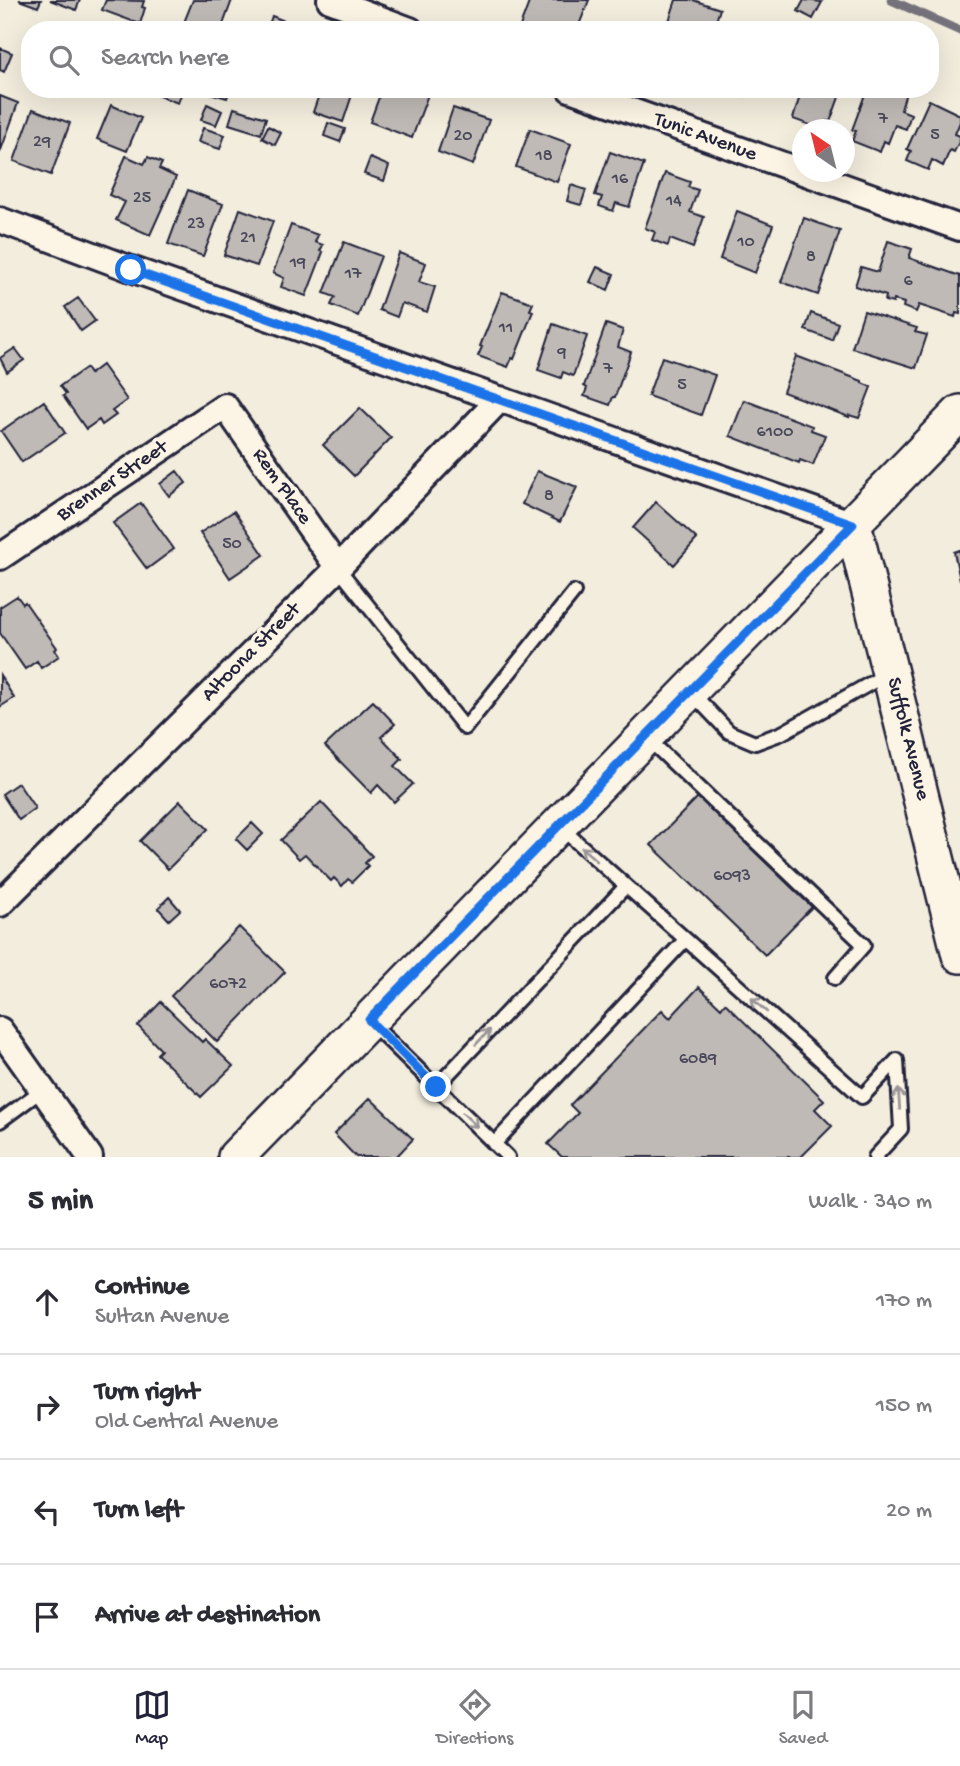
<!DOCTYPE html>
<html lang="en">
<head>
<meta charset="utf-8">
<style>
	:root { --surface:#fff; --page:#f2f2f3; --text:#2b2b33; --muted:#7c7c81; --line:#e1e1e2; --accent:#22223b }
	body { margin:0; font-family:"Gochi Hand",sans-serif; background:var(--page); color:var(--text) }
	.compass { position:absolute; left:792px; top:119px; width:63px; height:63px; border-radius:50%; background:var(--surface); box-shadow:0 7px 28px #0002; rotate:325deg }
	.stop { position:absolute; width:21px; height:21px; margin:-16px; border:5px solid #1a73e8; border-radius:50%; background:#fff }
	.stop.end { background:#1a73e8; border-color:#fff; box-shadow:0 2px 7px #0008 }
	.list { margin:0; padding:0; list-style:none }
	h2 { display:flex; justify-content:space-between; align-items:center; height:91px; margin:0; padding:0 28px; font-size:30px }
	h2 small { font-size:23px; font-weight:400; color:var(--muted) }
	.list li { display:grid; grid-template-columns:46px 1fr auto; gap:21px; align-items:center; box-sizing:border-box; height:105px; padding:0 28px; border-top:2px solid var(--line) }
	.list b { display:block; font-size:26px; white-space:nowrap }
	.list p { margin:0; font-size:23px; white-space:nowrap; color:var(--muted) }
	.list em { font-size:23px; font-style:normal; color:var(--muted) }
	.icon { flex:none; width:38px; height:38px; fill:none; stroke:currentColor; stroke-width:2; stroke-linecap:round; stroke-linejoin:round }
	.map { position:relative; flex:none; width:960px; height:1157px; overflow:hidden }
	.search { position:absolute; background:var(--surface); box-shadow:0 7px 28px #0002; left:21px; right:21px; top:21px; height:77px; display:flex; align-items:center; gap:18px; box-sizing:border-box; padding:0 24px; border-radius:28px; color:var(--muted); font-size:26px }
	.sheet { height:511px; background:var(--surface) }
	nav { display:flex; justify-content:space-around; align-items:center; box-sizing:border-box; height:98px; border-top:2px solid var(--line); background:var(--surface); font-size:19px; color:var(--muted) }
	nav a { display:grid; justify-items:center; gap:4px }
	nav .on { color:var(--accent) }
	.map>svg:first-child { display:block }
	.lines { fill:none; stroke-linecap:round; stroke-linejoin:round }
	.stream { stroke:#75727b; stroke-width:9 }
	.building { fill:#bfbab6; stroke:#22223b; stroke-width:2 }
	.lane-casing { stroke:#22223b; stroke-width:18 }
	.street-casing { stroke:#22223b; stroke-width:30 }
	.secondary-casing { stroke:#22223b; stroke-width:40 }
	.lane { stroke:#fcf5e5; stroke-width:12 }
	.street { stroke:#fcf5e5; stroke-width:24 }
	.secondary { stroke:#fcf5e5; stroke-width:35 }
	.oneway { stroke:#9a9698 }
	.route { stroke:#1a73e8; stroke-width:9 }
	.labels { text-anchor:middle; dominant-baseline:central; stroke-width:7; stroke-linejoin:round; paint-order:stroke }
	.number-label { font-size:18px; fill:#49485a }
	.street-label { font-size:21px; fill:#22223b; stroke:#fcf5e5 }
</style>
</head>
<body>
<div class="map">
<svg width="960" height="1157" viewBox="0 0 960 1157">
	<rect width="100%" height="100%" fill="#f3edde"/>
	<filter id="ink" filterUnits="userSpaceOnUse"><feTurbulence type="fractalNoise" baseFrequency=".0143" numOctaves="2"/><feDisplacementMap in="SourceGraphic" scale="14" xChannelSelector="R" yChannelSelector="G"/><feConvolveMatrix kernelMatrix="1 2 1 2 8 2 1 2 1" color-interpolation-filters="sRGB"/></filter>
	<g filter="url(#ink)">
		<g class="lines">
			<!-- stream -->
			<path class="stream" d="M 891,0 L 960,31"/>
		</g>
		<!-- building -->
		<path class="building" d="M 19,0 L 41,0 L 38,7 Z
			M 50,0 L 80,0 L 76,10 Z
			M 106,0 L 144,1 L 142,7 L 145,8 L 140,24 L 102,10 Z
			M 193,0 L 232,0 L 221,30 L 181,30 Z
			M 530,0 L 589,0 L 577,30 L 521,30 L 519,29 Z
			M 676,0 L 693,0 L 720,9 L 713,30 L 666,30 Z
			M 804,0 L 822,2 L 813,19 L 798,11 Z
			M 272,16 L 307,30 L 267,30 Z
			M 0,48 L 12,53 L 4,72 L 0,70 Z
			M 152,89 L 183,89 L 178,103 L 151,93 Z
			M 211,89 L 230,89 L 227,98 L 210,93 Z
			M 321,89 L 354,89 L 343,122 L 313,112 Z
			M 382,89 L 430,89 L 412,138 L 370,122 Z
			M 730,89 L 747,89 L 745,96 Z
			M 802,89 L 842,89 L 830,122 L 827,121 L 824,130 L 793,119 Z
			M 867,89 L 898,89 L 906,92 L 901,110 L 911,114 L 906,129 L 895,125 L 888,143 L 884,141 L 880,152 L 852,141 L 856,131 L 852,130 Z
			M 0,96 L 18,103 L 0,153 Z
			M 929,100 L 960,115 L 960,122 L 955,134 L 960,136 L 960,140 L 954,152 L 950,150 L 943,166 L 932,160 L 928,170 L 907,161 L 911,151 L 907,149 Z
			M 207,104 L 222,111 L 216,125 L 201,120 Z
			M 111,105 L 141,118 L 127,151 L 97,139 Z
			M 234,108 L 266,118 L 261,134 L 229,124 Z
			M 453,108 L 489,120 L 473,165 L 438,152 Z
			M 33,109 L 70,123 L 51,175 L 14,161 Z
			M 328,123 L 345,129 L 340,142 L 324,136 Z
			M 268,126 L 281,133 L 275,145 L 262,138 Z
			M 203,128 L 225,135 L 220,149 L 198,142 Z
			M 530,129 L 571,144 L 557,182 L 516,167 Z
			M 610,152 L 644,164 L 629,207 L 616,203 L 613,211 L 599,206 L 602,197 L 595,195 Z
			M 126,156 L 144,164 L 148,157 L 162,163 L 159,169 L 176,177 L 150,235 L 116,220 L 125,202 L 109,195 Z
			M 370,158 L 389,166 L 384,181 L 364,174 Z
			M 665,173 L 690,182 L 688,187 L 698,190 L 690,212 L 704,217 L 693,248 L 670,239 L 668,246 L 652,240 L 655,232 L 645,228 Z
			M 571,185 L 586,190 L 581,205 L 567,201 Z
			M 188,190 L 223,204 L 203,256 L 168,244 Z
			M 240,209 L 273,221 L 257,266 L 224,255 Z
			M 737,211 L 773,225 L 755,273 L 720,259 Z
			M 804,218 L 840,231 L 818,295 L 781,282 Z
			M 291,225 L 318,235 L 315,242 L 323,245 L 320,251 L 323,252 L 306,296 L 281,287 L 284,278 L 273,273 Z
			M 888,241 L 912,249 L 909,258 L 960,276 L 960,314 L 956,313 L 955,317 L 919,305 L 916,312 L 903,307 L 904,303 L 894,300 L 893,303 L 885,301 L 886,296 L 855,286 L 861,267 L 878,272 Z
			M 344,242 L 381,256 L 358,316 L 331,305 L 335,297 L 324,293 Z
			M 399,253 L 426,263 L 419,282 L 435,287 L 427,312 L 402,303 L 397,317 L 379,310 Z
			M 597,267 L 614,274 L 608,290 L 590,282 Z
			M 502,292 L 533,303 L 530,310 L 533,311 L 514,359 L 512,358 L 508,367 L 478,356 L 482,347 L 480,346 Z
			M 78,298 L 95,321 L 81,331 L 65,307 Z
			M 864,311 L 917,328 L 915,332 L 927,335 L 916,368 L 852,348 Z
			M 811,313 L 838,323 L 832,340 L 805,330 Z
			M 553,324 L 587,336 L 573,376 L 563,372 L 561,378 L 538,370 Z
			M 606,324 L 623,330 L 618,347 L 631,352 L 615,397 L 613,397 L 610,405 L 584,396 L 587,388 L 584,386 Z
			M 15,348 L 24,360 L 7,372 L 0,358 Z
			M 796,356 L 862,381 L 862,383 L 871,387 L 859,418 L 849,415 L 849,417 L 783,392 Z
			M 662,357 L 715,375 L 701,415 L 648,396 Z
			M 102,365 L 127,400 L 112,411 L 116,415 L 102,425 L 99,420 L 86,429 L 63,396 L 66,394 L 60,386 L 86,368 L 90,374 Z
			M 744,400 L 812,426 L 811,430 L 825,435 L 813,465 L 800,460 L 799,463 L 730,436 Z
			M 44,401 L 65,433 L 22,462 L 1,431 Z
			M 360,408 L 391,438 L 354,476 L 323,445 Z
			M 177,471 L 186,483 L 169,496 L 160,484 Z
			M 537,471 L 577,487 L 560,522 L 522,504 Z
			M 656,502 L 697,539 L 674,565 L 633,528 Z
			M 141,503 L 174,549 L 147,569 L 113,523 Z
			M 234,511 L 264,555 L 230,578 L 200,533 Z
			M 960,550 L 960,580 L 954,552 Z
			M 17,596 L 23,604 L 25,602 L 57,648 L 55,650 L 59,656 L 41,668 L 37,661 L 25,669 L 0,633 L 0,607 Z
			M 0,675 L 14,698 L 0,707 Z
			M 373,701 L 395,724 L 381,737 L 402,759 L 395,766 L 413,784 L 394,802 L 378,785 L 371,793 L 325,746 Z
			M 18,783 L 35,808 L 19,820 L 2,794 Z
			M 698,797 L 812,907 L 765,955 L 651,845 Z
			M 180,801 L 208,829 L 168,869 L 140,841 Z
			M 321,802 L 372,856 L 365,863 L 368,866 L 352,882 L 348,879 L 342,886 L 334,878 L 331,881 L 305,854 L 299,859 L 281,840 Z
			M 252,823 L 263,834 L 247,850 L 236,839 Z
			M 169,897 L 180,910 L 169,920 L 158,908 Z
			M 239,927 L 285,972 L 217,1042 L 171,996 Z
			M 699,987 L 721,1008 L 725,1003 L 824,1100 L 815,1109 L 832,1126 L 801,1157 L 562,1157 L 548,1144 L 578,1113 L 570,1105 L 662,1010 L 670,1018 Z
			M 161,1002 L 202,1042 L 205,1039 L 233,1066 L 201,1097 L 157,1054 L 161,1050 L 138,1026 Z
			M 370,1098 L 413,1139 L 396,1157 L 356,1157 L 334,1134 Z"/>
		<g class="lines">
			<defs>
				<path id="lane" d="M 338,568 L 465,728 L 574,592
					M 690,691 L 729,732 L 755,743 L 782,733 L 887,674
					M 646,737 L 864,945 L 835,978
					M 560,827 L 862,1097 L 897,1060 L 901,1129 L 875,1157
					M 371,1023 L 508,1157
					M 436,1087 L 626,886
					M 0,1121 L 42,1090
					M 494,1144 L 685,940"/>
				<path id="street" d="M 330,0 L 410,30
					M 570,89 L 960,228
					M 0,220 L 131,269 L 853,524
					M 0,557 L 225,406 L 338,568
					M 0,904 L 338,568 L 500,399
					M 0,1030 L 90,1157"/>
				<path id="secondary" d="M 853,524 L 960,955
					M 236,1157 L 960,413"/>
			</defs>
			<!-- lane casing -->
			<use href="#lane" class="lane-casing"/>
			<!-- street casing -->
			<use href="#street" class="street-casing"/>
			<!-- secondary casing -->
			<use href="#secondary" class="secondary-casing"/>
			<!-- lane -->
			<use href="#lane" class="lane"/>
			<!-- street -->
			<use href="#street" class="street"/>
			<!-- secondary -->
			<use href="#secondary" class="secondary"/>
		</g>
		<!-- one-way arrows -->
		<defs><path id="oneway-shaft" d="M-6 0H5M1.5-3L5.5 0L1.5 3" fill="none" stroke-width="1.6" stroke-linecap="round" stroke-linejoin="round" transform="scale(1.75)"/></defs>
		<g class="oneway">
			<use href="#oneway-shaft" transform="translate(589 854) rotate(-138)"/>
			<use href="#oneway-shaft" transform="translate(759 1005) rotate(-138)"/>
			<use href="#oneway-shaft" transform="translate(483 1037) rotate(-46)"/>
			<use href="#oneway-shaft" transform="translate(899 1099) rotate(-94)"/>
			<use href="#oneway-shaft" transform="translate(470 1120) rotate(44)"/>
		</g>
	</g>
	<g class="lines" filter="url(#ink)">
		<!-- route -->
		<path class="route" d="M 131,270 L 853,524 L 369,1020 L 436,1087"/>
	</g>
	<g class="labels">
		<!-- number labels -->
		<g class="number-label">
			<text x="883" y="119">7</text>
			<text x="935" y="135">5</text>
			<text x="463" y="136">20</text>
			<text x="42" y="142">29</text>
			<text x="544" y="156">18</text>
			<text x="620" y="179">16</text>
			<text x="142" y="198">25</text>
			<text x="674" y="201">14</text>
			<text x="196" y="224">23</text>
			<text x="248" y="238">21</text>
			<text x="746" y="242">10</text>
			<text x="811" y="257">8</text>
			<text x="298" y="263">19</text>
			<text x="353" y="274">17</text>
			<text x="908" y="281">6</text>
			<text x="506" y="328">11</text>
			<text x="562" y="353">9</text>
			<text x="608" y="369">7</text>
			<text x="682" y="385">5</text>
			<text x="775" y="432">6100</text>
			<text x="549" y="496">8</text>
			<text x="232" y="544">50</text>
			<text x="732" y="876">6093</text>
			<text x="228" y="984">6072</text>
			<text x="698" y="1059">6089</text>
		</g>
		<!-- street labels -->
		<g class="street-label">
			<text transform="translate(705 138) rotate(20)">Tunic Avenue</text>
			<text transform="translate(113 482) rotate(-34)">Brenner Street</text>
			<text transform="translate(281 487) rotate(55)">Rem Place</text>
			<text transform="translate(252 653) rotate(-45)">Altoona Street</text>
			<text transform="translate(907 739) rotate(76)">Suffolk Avenue</text>
		</g>
	</g>
</svg>
<svg class="compass" viewBox="-18 -18 36 36"><path d="M0-13l5 13h-10z" fill="#e53935"/><path d="M0 13l5-13h-10z" fill="#7c7c81"/></svg>
<div class="stop" style="left:131px;top:270px"></div>
<div class="stop end" style="left:436px;top:1087px"></div>
<div class="search"><svg class="icon" aria-label="search" viewBox="0 0 24 24"><circle cx="10" cy="10" r="6"/><path d="M15 15l6 6"/></svg>Search here</div>
</div>
<section class="sheet">
<h2>5 min<small>Walk · 340 m</small></h2>
<ul class="list">
<li><svg class="icon" aria-label="ahead" viewBox="0 0 24 24"><path d="M12 20V5M6 11l6-6 6 6"/></svg><div><b>Continue</b><p>Sultan Avenue</p></div><em>170 m</em></li>
<li><svg class="icon" aria-label="right" viewBox="0 0 24 24"><path d="M7 20v-9h11M14 6l5 5-5 5"/></svg><div><b>Turn right</b><p>Old Central Avenue</p></div><em>150 m</em></li>
<li><svg class="icon" aria-label="left" viewBox="0 0 24 24"><path d="M17 20v-9H6M10 6l-5 5 5 5"/></svg><div><b>Turn left</b></div><em>20 m</em></li>
<li><svg class="icon" aria-label="arrive" viewBox="0 0 24 24"><path d="M6 21V4h12l-3 4 3 4H6"/></svg><div><b>Arrive at destination</b></div></li>
</ul>
</section>
<nav>
<a class="on"><svg class="icon" aria-label="map" viewBox="0 0 24 24"><path d="M3 6l6-2 6 2 6-2v14l-6 2-6-2-6 2zM9 4v14M15 6v14"/></svg>Map</a>
<a><svg class="icon" aria-label="directions" viewBox="0 0 24 24"><path d="M12 3l9 9-9 9-9-9zM9 14v-3h6M13 9l2 2-2 2"/></svg>Directions</a>
<a><svg class="icon" aria-label="saved" viewBox="0 0 24 24"><path d="M7 4h10v16l-5-4-5 4z"/></svg>Saved</a>
</nav>
</body>
</html>
